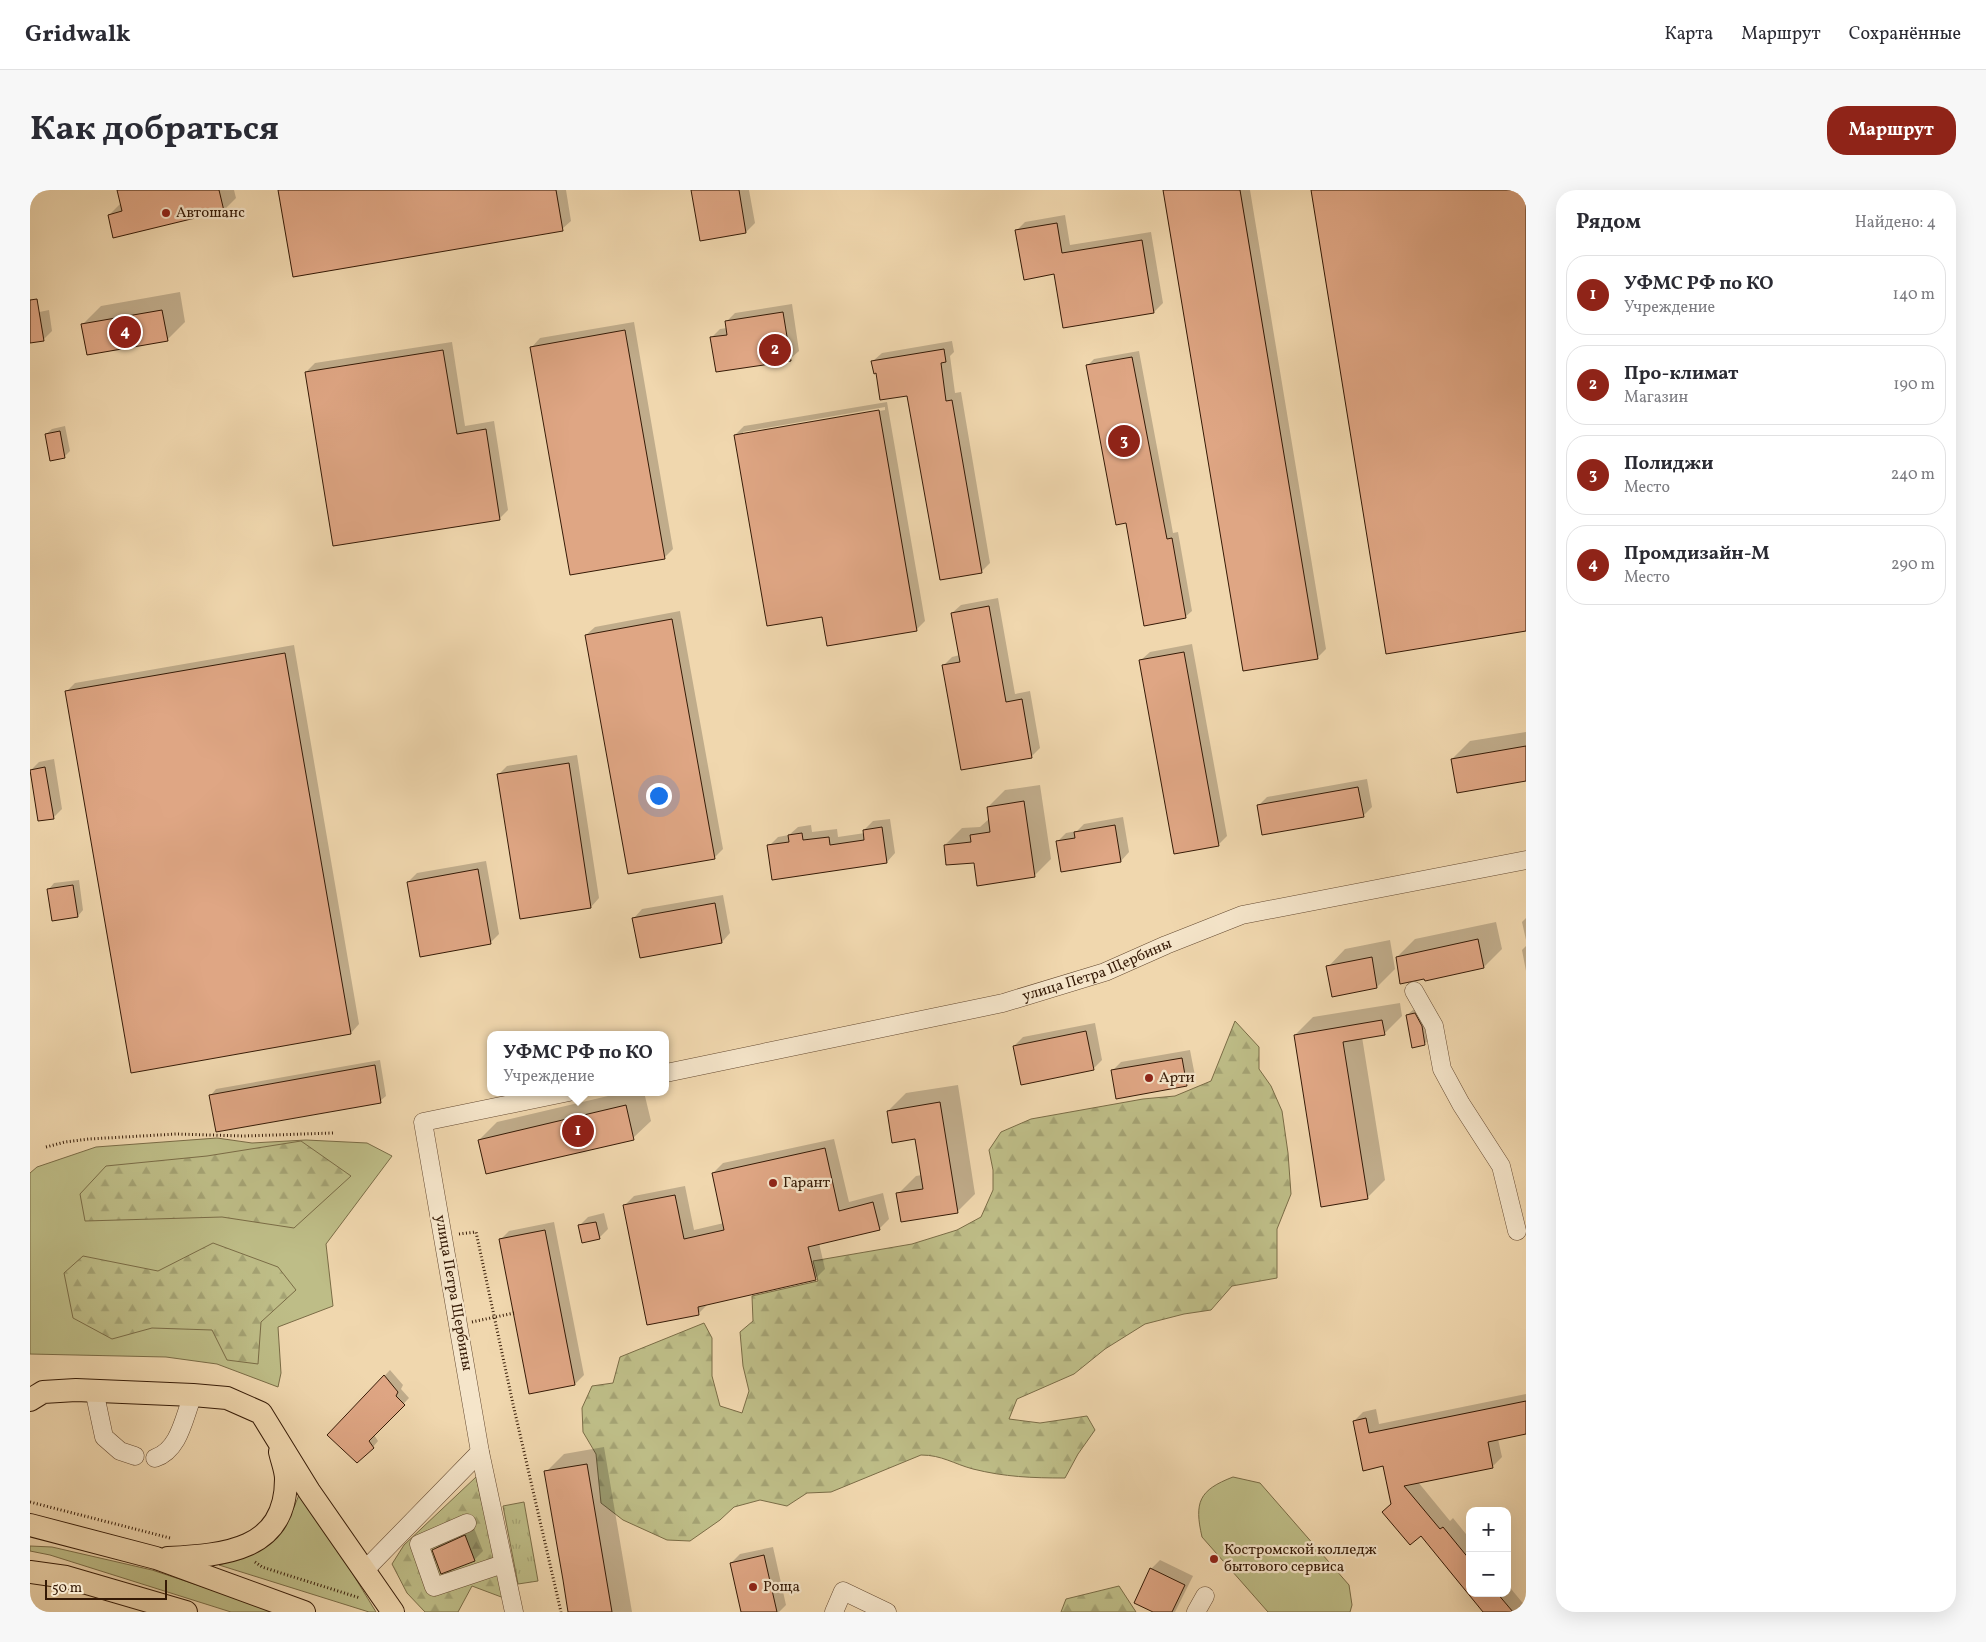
<!DOCTYPE html>
<html lang="ru">
<head>
<meta charset="utf-8">
<style>
	:root { --surface:#fff; --page:#f7f7f7; --text:#2b2b33; --muted:#7c7c81; --line:#e1e1e2; --accent:#8f2418 }
	body { margin:0; font-family:Vollkorn,serif; background:var(--page); color:var(--text) }
	.controls { position:absolute; right:15px; bottom:15px; display:grid; overflow:hidden; border-radius:10px; box-shadow:0 5px 20px #0002 }
	.controls button { width:45px; height:45px; display:grid; place-items:center; padding:0; border:0; border-bottom:1px solid var(--line); background:var(--surface); color:var(--text); font:25px sans-serif }
	.scale { position:absolute; left:15px; bottom:12px; width:122px; box-sizing:border-box; padding-left:5px; border:2px solid #351a06; border-top:0; font-size:14px; line-height:18px; white-space:nowrap; color:#351a06; -webkit-text-stroke:4px #f5e5ca; paint-order:stroke }
	.you { position:absolute; left:628px; top:605px; width:18px; height:18px; margin:-12px; border:4px solid #fff; border-radius:50%; background:#1a73e8; box-shadow:0 0 0 8px #1a73e833 }
	.badge { display:grid; place-items:center; width:32px; height:32px; border-radius:50%; background:var(--accent); color:#fff; font-size:16px; font-weight:700 }
	.pin { position:absolute; translate:-50% -50%; border:2px solid #fff; box-shadow:0 1px 5px #0006 }
	.popup { position:absolute; left:457px; top:841px; width:182px; height:65px; box-sizing:border-box; display:grid; place-content:center; border-radius:10px; background:var(--surface); filter:drop-shadow(0 1px 4px #0005); font-size:16px; white-space:nowrap; color:var(--muted) }
	.popup b { font-size:19px; color:var(--text) }
	.popup::after { content:''; position:absolute; left:50%; top:100%; margin-left:-10px; border:10px solid transparent; border-top-color:var(--surface) }
	.list { margin:0; padding:0; list-style:none }
	h2 { display:flex; justify-content:space-between; align-items:center; height:65px; margin:0; padding:0 20px; font-size:21px }
	h2 small { font-size:16px; font-weight:400; color:var(--muted) }
	.list li { display:grid; grid-template-columns:32px 1fr auto; gap:15px; align-items:center; box-sizing:border-box; height:80px; margin:0 10px 10px; padding:0 10px; border:1px solid var(--line); border-radius:20px }
	.list b { display:block; font-size:19px; white-space:nowrap }
	.list p { margin:0; font-size:16px; white-space:nowrap; color:var(--muted) }
	.list em { font-size:16px; font-style:normal; color:var(--muted) }
	.map { position:relative; flex:none; width:1496px; height:1422px; overflow:hidden; border-radius:20px }
	header { display:flex; align-items:center; gap:30px; box-sizing:border-box; height:70px; padding:0 25px; background:var(--surface); border-bottom:1px solid var(--line) }
	header strong { font-size:24px }
	nav { display:flex; gap:28px; margin-inline-start:auto; font-size:18px }
	.intro { display:flex; align-items:center; justify-content:space-between; box-sizing:border-box; height:120px; padding:0 30px }
	h1 { margin:0; font-size:35px }
	.button { padding:12px 22px; border-radius:20px; background:var(--accent); color:#fff; font-size:18px; font-weight:700 }
	main { display:flex; gap:30px; padding:0 30px }
	aside { flex:1; background:var(--surface); border-radius:20px; box-shadow:0 5px 20px #0002 }
	.map>svg:first-child { display:block }
	.grass { fill:#bebd87; stroke:#7a6c46 }
	.forest { fill:url(#forest-firs); stroke:#7a6c46 }
	.park { fill:url(#park-tufts); stroke:#7a6c46 }
	.shadow { fill:#0003; fill-rule:evenodd }
	.building { fill:#dfa684; stroke:#351a06 }
	.lines { fill:none; stroke-linecap:round; stroke-linejoin:round }
	.minor-casing { stroke:#644930; stroke-width:19 }
	.major-casing { stroke:#351a06; stroke-width:24 }
	.path { stroke:#351a06; stroke-width:3; stroke-dasharray:1 2.5; stroke-linecap:butt }
	.minor { stroke:#f5e5ca; stroke-width:18 }
	.major { stroke:#f0d7ae; stroke-width:22 }
	.poi-dot { fill:#8f2418; stroke:#f5e5ca; stroke-width:2 }
	.labels { text-anchor:middle; dominant-baseline:central; stroke-width:4.5; stroke-linejoin:round; paint-order:stroke }
	.poi-label { font-size:15px; fill:#351a06; stroke:#f5e5ca; text-anchor:start }
	.street-label { font-size:15px; fill:#351a06; stroke:#f5e5ca }
</style>
</head>
<body>
<header>
<strong>Gridwalk</strong>
<nav><a>Карта</a><a>Маршрут</a><a>Сохранённые</a></nav>
</header>
<div class="intro"><h1>Как добраться</h1><a class="button">Маршрут</a></div>
<main>
<div class="map">
<svg width="1496" height="1422" viewBox="0 0 1496 1422">
	<defs>
		<pattern id="forest-firs" width="22" height="20" patternUnits="userSpaceOnUse" patternTransform="scale(1.25)"><rect width="22" height="20" fill="#bebd87"/><path d="M5 1l3.5 6h-7zM16 11l3.5 6h-7z" fill="#a4a273"/></pattern>
		<pattern id="park-tufts" width="24" height="20" patternUnits="userSpaceOnUse" patternTransform="scale(1.25)"><rect width="24" height="20" fill="#bebd87"/><path d="M3 7l-1-3M5 7V3M7 7l1-3M15 17l-1-3M17 17v-4M19 17l1-3" fill="none" stroke="#a4a273"/></pattern>
	</defs>
	<rect width="100%" height="100%" fill="#f0d7ae"/>
	<filter id="stains"><feTurbulence type="fractalNoise" baseFrequency=".004" numOctaves="4"/><feColorMatrix values="0 0 0 0 .2 0 0 0 0 .09 0 0 0 0 .02 0 0 0 .5 -.17"/></filter>
	<radialGradient id="worn" r=".72"><stop offset=".6" stop-color="#630" stop-opacity="0"/><stop offset="1" stop-color="#630" stop-opacity=".3"/></radialGradient>
	<!-- grass -->
	<path class="grass" d="M 187,948 L 222,953 L 276,950 L 337,953 L 362,966 L 296,1054 L 303,1116 L 248,1137 L 251,1183 L 248,1197 L 187,1174 L 136,1167 L 0,1164 L 0,983 L 7,977 L 66,957 Z
		M 1203,1287 L 1230,1293 L 1319,1395 L 1322,1415 L 1320,1422 L 1238,1422 L 1172,1347 C 1164,1312 1169,1300 1203,1287 Z
		M 271,1299 L 346,1422 L 339,1422 L 189,1375 C 238,1360 254,1348 271,1299 Z
		M 0,1356 L 22,1357 L 122,1380 L 249,1422 L 201,1422 L 20,1365 L 0,1361 Z"/>
	<!-- forest -->
	<path class="forest" d="M 1205,831 L 1229,857 L 1229,879 L 1241,896 L 1252,921 L 1258,963 L 1261,1004 L 1247,1039 L 1247,1088 L 1202,1096 L 1181,1120 L 1154,1124 L 1115,1134 L 1075,1159 L 1044,1184 L 987,1209 L 979,1229 L 1010,1233 L 1057,1226 L 1065,1240 L 1048,1264 L 1035,1288 C 1002,1288 975,1287 943,1279 C 924,1274 912,1265 891,1265 L 801,1302 L 777,1303 L 757,1316 L 730,1310 L 704,1317 L 690,1330 L 660,1351 L 637,1350 L 593,1330 L 571,1313 L 566,1264 L 553,1242 L 552,1218 L 562,1196 L 583,1193 L 590,1167 L 674,1133 L 682,1148 L 682,1186 L 690,1216 L 712,1223 L 719,1201 L 713,1176 L 710,1142 L 723,1131 L 722,1106 L 788,1091 L 783,1071 L 882,1054 L 927,1040 L 951,1027 L 963,1000 L 963,980 L 959,960 L 971,942 L 1001,929 L 1113,909 L 1145,906 L 1181,891 Z
		M 271,951 L 321,986 L 264,1038 L 192,1027 L 55,1031 L 50,1004 L 76,976 L 177,966 Z
		M 183,1053 L 248,1077 L 266,1100 L 231,1132 L 228,1174 L 197,1170 L 182,1140 L 122,1138 L 82,1149 L 43,1128 L 34,1083 L 53,1066 L 128,1081 Z
		M 446,1287 L 474,1408 L 442,1396 L 428,1422 L 395,1422 L 377,1403 L 362,1374 L 374,1355 Z
		M 1089,1396 L 1106,1422 L 1031,1422 L 1036,1409 Z"/>
	<!-- park -->
	<path class="park" d="M 494,1312 L 508,1391 L 488,1394 L 473,1316 Z"/>
	<!-- shadow -->
	<path class="shadow" d="M 88,0 L 204,0 L 206,8 L 194,20 L 84,47 L 79,25 L 91,13 Z
		M 249,0 L 536,0 L 541,31 L 532,39 Z
		M 662,0 L 719,0 L 725,33 L 716,42 Z
		M 1134,0 L 1220,0 L 1296,459 L 1287,468 Z
		M 1035,25 L 1040,55 L 1121,42 L 1133,113 L 1124,122 L 1034,137 L 1025,83 L 986,41 L 995,32 Z
		M 150,102 L 155,132 L 137,150 L 53,134 L 71,116 Z
		M 762,114 L 769,161 L 760,169 L 682,147 L 690,139 L 697,138 L 696,132 L 705,123 Z
		M 19,120 L 22,141 L 14,149 L 0,152 L 0,124 Z
		M 604,132 L 643,359 L 634,368 L 502,157 L 510,148 Z
		M 922,151 L 924,162 L 920,166 L 925,203 L 931,202 L 960,373 L 951,382 L 878,205 L 847,182 L 843,171 L 852,163 Z
		M 422,152 L 435,236 L 464,231 L 478,320 L 469,329 L 276,182 L 285,173 Z
		M 1109,161 L 1143,343 L 1148,342 L 1162,421 L 1155,427 L 1097,331 L 1057,176 L 1064,169 Z
		M 857,212 L 895,431 L 886,440 L 793,425 L 705,245 L 714,236 ZM 855,217 L 855,220 L 713,244 L 713,242 Z
		M 35,236 L 40,261 L 34,267 L 16,244 L 22,239 Z
		M 968,408 L 985,504 L 1000,501 L 1010,558 L 1002,566 L 914,475 L 922,467 L 930,465 L 922,423 L 931,415 Z
		M 650,421 L 693,659 L 684,668 L 556,445 L 565,437 Z
		M 1162,454 L 1197,646 L 1188,655 L 1111,470 L 1120,462 Z
		M 264,455 L 329,834 L 321,843 L 36,502 L 45,493 Z
		M 1496,542 L 1496,590 L 1422,569 L 1440,551 Z
		M 547,565 L 569,708 L 561,717 L 468,585 L 477,576 Z
		M 24,569 L 32,619 L 24,627 L 1,580 L 9,572 Z
		M 1337,589 L 1342,617 L 1333,626 L 1228,616 L 1237,607 Z
		M 1010,595 L 1021,669 L 1004,686 L 945,672 L 915,655 L 932,638 L 950,637 L 959,629 L 958,617 L 975,600 Z
		M 1093,627 L 1099,662 L 1091,671 L 1027,652 L 1036,643 L 1047,641 L 1054,634 Z
		M 860,629 L 865,663 L 857,672 L 739,656 L 748,647 L 759,645 L 768,637 L 781,635 L 782,642 L 807,639 L 808,647 L 835,643 L 834,640 L 843,631 Z
		M 456,671 L 469,744 L 460,753 L 378,692 L 387,683 Z
		M 49,690 L 53,720 L 48,726 L 19,699 L 24,693 Z
		M 693,705 L 700,743 L 692,752 L 604,728 L 612,719 Z
		M 1496,728 L 1496,750 L 1492,732 Z
		M 1466,732 L 1472,759 L 1454,777 L 1395,788 L 1367,767 L 1385,749 Z
		M 1360,750 L 1365,779 L 1347,797 L 1298,777 L 1315,759 Z
		M 1496,756 L 1496,781 L 1492,760 Z
		M 1370,813 L 1372,826 L 1354,844 L 1332,847 L 1355,990 L 1337,1008 L 1265,845 L 1283,827 Z
		M 1390,818 L 1400,849 L 1394,854 L 1377,825 L 1383,820 Z
		M 1065,833 L 1072,870 L 1063,879 L 984,856 L 993,847 Z
		M 1160,860 L 1165,886 L 1156,895 L 1082,881 L 1091,872 Z
		M 350,870 L 356,906 L 350,911 L 181,905 L 186,899 Z
		M 928,895 L 945,1004 L 927,1022 L 868,1004 L 886,986 L 892,985 L 886,948 L 858,921 L 876,903 Z
		M 595,902 L 614,902 L 621,931 L 603,948 L 449,950 L 467,932 Z
		M 804,949 L 819,1012 L 853,1003 L 859,1029 L 849,1039 L 789,1053 L 795,1079 L 786,1088 L 678,1114 L 668,1124 L 595,1015 L 604,1006 L 655,996 L 664,1040 L 694,1033 L 683,983 L 693,973 Z
		M 574,1023 L 578,1039 L 569,1048 L 549,1036 L 558,1027 Z
		M 524,1032 L 554,1185 L 545,1194 L 500,1203 L 470,1050 L 479,1041 Z
		M 360,1180 L 373,1195 L 371,1199 L 379,1208 L 344,1245 L 348,1251 L 343,1257 L 299,1245 Z
		M 1496,1204 L 1496,1243 L 1468,1249 L 1472,1267 L 1462,1277 L 1388,1292 L 1420,1331 L 1423,1328 L 1440,1349 L 1440,1403 L 1477,1403 L 1477,1394 L 1496,1417 L 1496,1422 L 1455,1422 L 1391,1345 L 1362,1313 L 1354,1275 L 1324,1231 L 1333,1222 L 1346,1219 L 1349,1234 Z
		M 574,1257 L 602,1422 L 540,1422 L 516,1282 L 534,1264 Z
		M 444,1338 L 453,1361 L 444,1370 L 404,1360 L 413,1351 Z
		M 743,1357 L 756,1415 L 749,1422 L 712,1422 L 701,1373 L 710,1364 Z
		M 1130,1370 L 1163,1386 L 1145,1422 L 1126,1422 L 1121,1379 Z"/>
	<!-- building -->
	<path class="building" d="M 87,0 L 189,0 L 194,21 L 83,48 L 78,25 L 92,21 Z
		M 248,0 L 526,0 L 533,41 L 263,87 Z
		M 661,0 L 709,0 L 716,43 L 670,51 Z
		M 1133,0 L 1210,0 L 1288,469 L 1213,481 Z
		M 1281,0 L 1496,0 L 1496,441 L 1356,464 Z
		M 1027,33 L 1032,63 L 1112,50 L 1124,123 L 1033,138 L 1024,84 L 994,90 L 985,40 Z
		M 7,109 L 14,151 L 0,153 L 0,110 Z
		M 132,120 L 138,151 L 57,165 L 51,134 Z
		M 753,122 L 761,171 L 686,182 L 680,147 L 697,145 L 695,131 Z
		M 595,140 L 635,369 L 540,385 L 500,157 Z
		M 914,159 L 916,172 L 911,173 L 916,211 L 922,210 L 952,383 L 910,390 L 877,206 L 850,210 L 846,183 L 844,184 L 841,171 Z
		M 413,160 L 427,244 L 456,239 L 470,330 L 303,356 L 275,182 Z
		M 1102,167 L 1137,349 L 1142,348 L 1156,428 L 1114,436 L 1096,333 L 1086,335 L 1056,175 Z
		M 849,220 L 887,441 L 797,456 L 792,427 L 737,436 L 704,245 Z
		M 30,241 L 35,268 L 20,271 L 15,244 Z
		M 959,416 L 976,512 L 992,509 L 1002,568 L 931,580 L 912,475 L 930,472 L 921,423 Z
		M 642,429 L 685,669 L 598,684 L 555,445 Z
		M 1154,462 L 1189,656 L 1144,664 L 1109,470 Z
		M 255,463 L 321,844 L 101,883 L 35,501 Z
		M 1496,556 L 1496,591 L 1427,603 L 1421,569 Z
		M 539,573 L 561,718 L 490,729 L 467,584 Z
		M 15,577 L 24,629 L 8,631 L 0,580 Z
		M 1328,597 L 1334,627 L 1232,645 L 1227,615 Z
		M 994,611 L 1005,687 L 947,696 L 944,673 L 916,675 L 914,655 L 941,652 L 940,645 L 960,642 L 957,617 Z
		M 1085,635 L 1091,672 L 1031,682 L 1026,651 L 1045,648 L 1044,642 Z
		M 852,637 L 857,673 L 742,690 L 737,655 L 759,652 L 758,645 L 772,643 L 773,650 L 799,647 L 800,655 L 834,650 L 833,640 Z
		M 448,679 L 461,754 L 390,767 L 377,692 Z
		M 43,695 L 48,727 L 22,731 L 17,699 Z
		M 685,713 L 692,753 L 610,768 L 602,728 Z
		M 1448,749 L 1454,778 L 1395,791 L 1394,789 L 1370,794 L 1366,767 Z
		M 1342,767 L 1347,798 L 1302,807 L 1296,776 Z
		M 1385,823 L 1392,836 L 1395,855 L 1382,858 L 1376,825 Z
		M 1352,830 L 1355,845 L 1313,852 L 1338,1009 L 1291,1017 L 1264,845 Z
		M 1056,841 L 1064,880 L 991,895 L 983,856 Z
		M 1152,868 L 1157,896 L 1086,909 L 1081,880 Z
		M 345,875 L 351,913 L 186,942 L 179,905 Z
		M 910,912 L 928,1023 L 871,1032 L 866,1003 L 893,999 L 885,949 L 862,953 L 857,921 Z
		M 596,915 L 604,950 L 456,984 L 448,950 Z
		M 795,958 L 809,1021 L 843,1012 L 850,1040 L 778,1057 L 786,1090 L 668,1117 L 669,1125 L 617,1135 L 593,1015 L 645,1005 L 654,1049 L 694,1040 L 682,983 Z
		M 566,1032 L 570,1049 L 552,1053 L 548,1035 Z
		M 515,1040 L 545,1195 L 499,1204 L 469,1049 Z
		M 354,1185 L 368,1202 L 366,1206 L 375,1215 L 339,1251 L 344,1258 L 327,1273 L 297,1245 Z
		M 1496,1211 L 1496,1244 L 1458,1252 L 1463,1278 L 1374,1296 L 1410,1339 L 1413,1337 L 1440,1370 L 1440,1403 L 1467,1403 L 1483,1422 L 1453,1422 L 1391,1346 L 1380,1355 L 1352,1322 L 1361,1314 L 1353,1276 L 1333,1281 L 1323,1231 L 1336,1228 L 1339,1243 Z
		M 557,1274 L 582,1422 L 538,1422 L 533,1390 L 514,1281 Z
		M 435,1345 L 445,1371 L 411,1384 L 402,1360 Z
		M 734,1365 L 747,1422 L 711,1422 L 700,1373 Z
		M 1120,1378 L 1155,1395 L 1142,1422 L 1123,1422 L 1104,1413 Z"/>
	<g class="lines">
		<defs>
			<g id="minor">
				<path d="M 1384,801 L 1404,836 L 1412,879 L 1431,914 L 1471,976 L 1487,1041"/>
				<path id="s1" d="M 636,883 L 973,813 L 1075,782 L 1136,755 L 1212,725 L 1496,670"/>
				<path d="M 64,1200 L 74,1247 L 90,1261 L 105,1266"/>
				<path d="M 125,1268 C 150,1260 154,1226 163,1205"/>
				<path d="M 437,1333 L 389,1354 L 404,1397 L 473,1374"/>
				<path d="M 334,1381 L 450,1262"/>
				<path d="M 484,1422 L 450,1262 L 393,932 L 539,902"/>
				<path d="M 804,1422 L 813,1401 L 857,1422"/>
				<path d="M 1166,1422 L 1175,1406"/>
			</g>
			<path id="major" d="M 0,1210 L 13,1202 L 46,1200 L 163,1205 L 197,1208 L 231,1223 L 279,1301 L 363,1422
				M 0,1335 L 126,1368 L 274,1422
				M 138,1368 C 194,1365 256,1361 256,1289 C 256,1280 252,1271 250,1262
				M 0,1382 L 36,1387 L 156,1422"/>
		</defs>
		<!-- minor casing -->
		<use href="#minor" class="minor-casing"/>
		<!-- major casing -->
		<use href="#major" class="major-casing"/>
		<!-- path -->
		<path class="path" d="M 16,957 L 35,952 L 59,949 L 146,944 L 214,946 L 303,943
			M 429,1044 L 446,1042 L 483,1214 L 531,1422
			M 442,1132 L 484,1123
			M 0,1312 L 140,1348
			M 225,1372 L 232,1377 L 330,1408"/>
		<!-- minor -->
		<use href="#minor" class="minor"/>
		<!-- major -->
		<use href="#major" class="major"/>
	</g>
	<!-- markers -->
	<g class="poi-dot">
		<circle cx="136" cy="23" r="5"/>
		<circle cx="1119" cy="888" r="5"/>
		<circle cx="743" cy="993" r="5"/>
		<circle cx="1184" cy="1369" r="5"/>
		<circle cx="723" cy="1397" r="5"/>
	</g>
	<g class="labels">
		<!-- poi labels -->
		<g class="poi-label">
			<text x="146" y="23">Автошанс</text>
			<text x="1129" y="888">Арти</text>
			<text x="753" y="993">Гарант</text>
			<text x="1194" y="1360">Костромской колледж<tspan x="1194" dy="17">бытового сервиса</tspan></text>
			<text x="733" y="1397">Роща</text>
		</g>
		<!-- street labels -->
		<g class="street-label">
			<text stroke="none"><textPath href="#s1" startOffset="444">улица Петра Щербины</textPath></text>
			<text transform="translate(423 1103) rotate(80)">улица Петра Щербины</text>
		</g>
	</g>
	<rect width="100%" height="100%" filter="url(#stains)"/>
	<rect width="100%" height="100%" fill="url(#worn)"/>
</svg>
<div class="controls">
<button>+</button>
<button>−</button>
</div>
<div class="scale">50 m</div>
<div class="you"></div>
<div class="pin badge" style="left:548px;top:941px">1</div>
<div class="popup"><b>УФМС РФ по КО</b>Учреждение</div>
<div class="pin badge" style="left:745px;top:160px">2</div>
<div class="pin badge" style="left:1094px;top:251px">3</div>
<div class="pin badge" style="left:95px;top:142px">4</div>
</div>
<aside>
<h2>Рядом<small>Найдено: 4</small></h2>
<ul class="list">
<li><span class="badge">1</span><div><b>УФМС РФ по КО</b><p>Учреждение</p></div><em>140 m</em></li>
<li><span class="badge">2</span><div><b>Про-климат</b><p>Магазин</p></div><em>190 m</em></li>
<li><span class="badge">3</span><div><b>Полиджи</b><p>Место</p></div><em>240 m</em></li>
<li><span class="badge">4</span><div><b>Промдизайн-М</b><p>Место</p></div><em>290 m</em></li>
</ul>
</aside>
</main>
</body>
</html>
